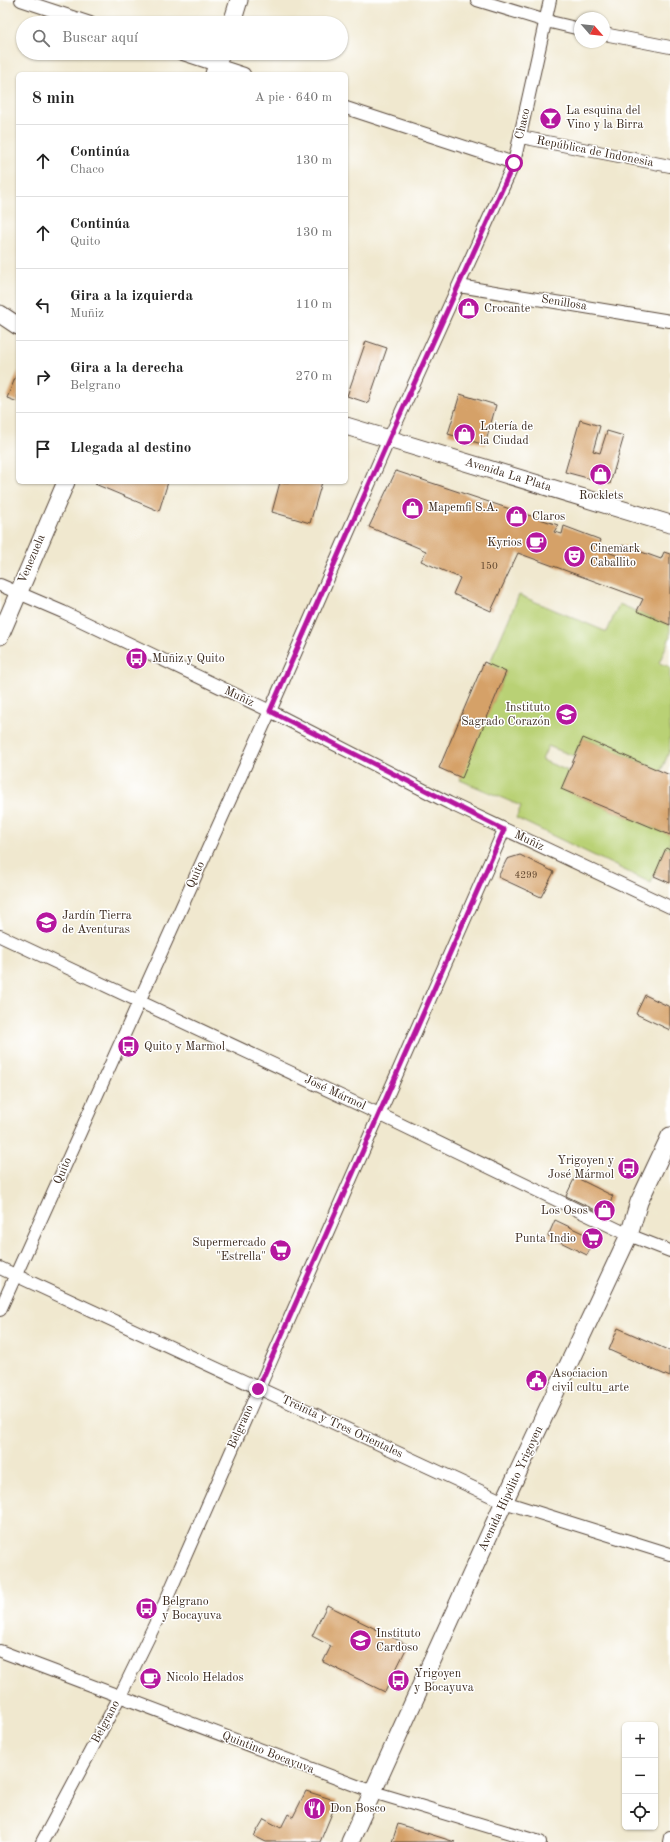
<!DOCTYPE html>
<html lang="es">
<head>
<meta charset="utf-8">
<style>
	:root { --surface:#fff; --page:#f6f6f6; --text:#222; --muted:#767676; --line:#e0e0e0 }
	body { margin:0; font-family:"Old Standard TT",serif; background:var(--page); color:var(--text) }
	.controls { position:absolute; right:12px; bottom:12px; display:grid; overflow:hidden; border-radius:6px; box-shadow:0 1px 3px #0004 }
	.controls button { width:36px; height:36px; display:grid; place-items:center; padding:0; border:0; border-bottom:1px solid var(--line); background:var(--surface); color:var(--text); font:20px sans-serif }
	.compass { position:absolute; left:574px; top:12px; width:36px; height:36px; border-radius:50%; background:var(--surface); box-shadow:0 1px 3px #0004; rotate:118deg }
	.stop { position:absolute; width:12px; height:12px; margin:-9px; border:3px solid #b5179e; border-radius:50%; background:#fff }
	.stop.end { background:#b5179e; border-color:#fff; box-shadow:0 1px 4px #0008 }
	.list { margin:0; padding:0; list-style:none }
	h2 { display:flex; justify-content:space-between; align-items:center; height:52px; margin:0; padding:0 16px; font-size:17px }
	h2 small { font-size:13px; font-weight:400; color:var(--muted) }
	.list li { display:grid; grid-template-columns:26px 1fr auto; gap:12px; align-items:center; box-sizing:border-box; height:72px; padding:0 16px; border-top:1px solid var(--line) }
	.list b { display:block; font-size:15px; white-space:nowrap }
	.list p { margin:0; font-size:13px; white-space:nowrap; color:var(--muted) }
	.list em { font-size:13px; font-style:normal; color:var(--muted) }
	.icon { flex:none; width:22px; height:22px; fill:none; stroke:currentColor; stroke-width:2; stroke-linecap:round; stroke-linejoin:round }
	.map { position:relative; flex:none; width:670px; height:1842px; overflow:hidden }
	.search { position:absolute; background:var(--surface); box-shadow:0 1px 3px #0004; left:16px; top:16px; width:332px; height:44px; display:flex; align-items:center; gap:10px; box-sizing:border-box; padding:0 14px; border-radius:22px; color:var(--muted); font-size:15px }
	.panel { position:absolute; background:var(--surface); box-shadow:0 1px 3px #0004; left:16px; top:72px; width:332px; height:412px; border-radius:6px }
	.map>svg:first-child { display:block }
	.green { fill:#b9d175; stroke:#7a7e4a }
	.building { fill:#d5a167 }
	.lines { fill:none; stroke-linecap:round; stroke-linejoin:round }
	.street-casing { stroke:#564639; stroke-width:14 }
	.secondary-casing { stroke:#564639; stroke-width:19 }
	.street { stroke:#fff; stroke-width:12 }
	.secondary { stroke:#fff; stroke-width:17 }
	.route { stroke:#b5179e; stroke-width:5 }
	.labels { text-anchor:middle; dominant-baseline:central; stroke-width:3; stroke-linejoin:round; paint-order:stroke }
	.number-label { font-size:10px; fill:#624830 }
	.poi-label { font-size:12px; fill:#3b2a1e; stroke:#fff; text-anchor:start }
	.street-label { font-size:12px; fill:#3b2a1e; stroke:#fff }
</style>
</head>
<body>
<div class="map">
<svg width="670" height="1842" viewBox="0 0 670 1842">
	<rect width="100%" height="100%" fill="#fff"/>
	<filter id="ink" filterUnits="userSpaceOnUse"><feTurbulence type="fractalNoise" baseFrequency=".025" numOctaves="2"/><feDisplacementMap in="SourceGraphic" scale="8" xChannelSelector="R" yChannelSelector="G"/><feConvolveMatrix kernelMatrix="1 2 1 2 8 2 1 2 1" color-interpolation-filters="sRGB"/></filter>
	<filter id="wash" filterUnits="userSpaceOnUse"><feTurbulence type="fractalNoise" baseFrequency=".012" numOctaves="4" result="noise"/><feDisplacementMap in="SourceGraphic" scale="16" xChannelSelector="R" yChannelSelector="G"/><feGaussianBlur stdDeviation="0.9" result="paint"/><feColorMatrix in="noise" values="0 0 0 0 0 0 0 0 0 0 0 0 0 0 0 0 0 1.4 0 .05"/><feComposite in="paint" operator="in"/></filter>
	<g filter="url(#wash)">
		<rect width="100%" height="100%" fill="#f0e8cf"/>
		<!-- green -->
		<path class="green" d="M 519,595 L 607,632 L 619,604 L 670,625 L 670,637 L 659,663 L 670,667 L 670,750 L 661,771 L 583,738 L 574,756 L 548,746 L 542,760 L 568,771 L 561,789 L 670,835 L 670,850 L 666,848 L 651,883 L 516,818 L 521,806 L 460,780 L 506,672 L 489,665 Z"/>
		<g id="blocks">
			<!-- building -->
			<path class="building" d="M 366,341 L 387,348 L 368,403 L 347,396 Z
				M 18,371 L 18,402 L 7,398 Z
				M 460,394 L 496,405 L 485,445 L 448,434 Z
				M 580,420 L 600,426 L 593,451 L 600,453 L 607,431 L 624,436 L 610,484 L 565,472 Z
				M 396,471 L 558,525 L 554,532 L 562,534 L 564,526 L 601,540 L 598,548 L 618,556 L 622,545 L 661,559 L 664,552 L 670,554 L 670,625 L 637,611 L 643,599 L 518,553 L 491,611 L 453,594 L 460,578 L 421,561 L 426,551 L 369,527 Z
				M 96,482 L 168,482 L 159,511 L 95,484 Z
				M 280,482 L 322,482 L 310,523 L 272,512 Z
				M 484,662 L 506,672 L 462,778 L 439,768 Z
				M 583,738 L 670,775 L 670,835 L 561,789 Z
				M 666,848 L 670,850 L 670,883 L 654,876 Z
				M 520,855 L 554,872 L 541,897 L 498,877 L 507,859 Z
				M 645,995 L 670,1007 L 670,1030 L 636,1014 Z
				M 575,1177 L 613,1196 L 604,1214 L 566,1196 Z
				M 555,1220 L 595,1239 L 587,1255 L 548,1236 Z
				M 618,1328 L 670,1351 L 670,1377 L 609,1350 Z
				M 327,1605 L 408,1645 L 385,1692 L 323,1662 L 331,1646 L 312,1636 Z
				M 306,1791 L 337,1801 L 320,1842 L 266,1842 L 254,1836 L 264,1819 L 281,1828 L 288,1814 L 293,1817 Z
				M 398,1824 L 455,1842 L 392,1842 Z"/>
		</g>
	</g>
	<g filter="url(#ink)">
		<use href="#blocks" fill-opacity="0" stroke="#564639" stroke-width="1"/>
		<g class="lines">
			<defs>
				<path id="street" d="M 21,0 L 90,23
					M 477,0 L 546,21 L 580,29
					M 604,34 L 670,47
					M 180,53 L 244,74
					M 346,108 L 514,163
					M 521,137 L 670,166
					M 459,286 L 670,321
					M 0,585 L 63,612 L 270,711 L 449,803 L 670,907
					M 0,936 L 379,1114 L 629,1235 L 670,1251
					M 0,1268 L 504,1502 L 670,1554
					M 0,1310 L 270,711 L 389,439 L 514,163 L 550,0
					M 0,1651 L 373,1792 L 540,1842
					M 42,1842 L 120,1696 L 159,1616 L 504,830
					M 669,1842 L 670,1837"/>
				<path id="secondary" d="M 232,23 L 239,0
					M 214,74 L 221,53
					M 0,314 L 18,326
					M 346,426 L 670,524
					M 0,636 L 66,482
					M 350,1842 L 504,1502 L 629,1235 L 639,1202 L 670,1136"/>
			</defs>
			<!-- street casing -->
			<use href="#street" class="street-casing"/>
			<!-- secondary casing -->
			<use href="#secondary" class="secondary-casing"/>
			<!-- street -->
			<use href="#street" class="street"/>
			<!-- secondary -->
			<use href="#secondary" class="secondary"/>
		</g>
	</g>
	<g class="lines" filter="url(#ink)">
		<!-- route -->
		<path class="route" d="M 258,1389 L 504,830 L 270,711 L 389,439 L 514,163"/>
	</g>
	<!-- icons -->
	<defs>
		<symbol id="bar-disc" viewBox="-11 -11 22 22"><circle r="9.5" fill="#b5179e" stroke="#fff"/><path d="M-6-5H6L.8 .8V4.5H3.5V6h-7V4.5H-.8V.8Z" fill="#fff"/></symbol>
		<symbol id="shop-disc" viewBox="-11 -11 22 22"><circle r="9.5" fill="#b5179e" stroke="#fff"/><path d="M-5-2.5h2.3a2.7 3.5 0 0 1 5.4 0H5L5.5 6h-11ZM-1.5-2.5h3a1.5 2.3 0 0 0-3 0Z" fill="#fff"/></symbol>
		<symbol id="cafe-disc" viewBox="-11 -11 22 22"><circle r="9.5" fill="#b5179e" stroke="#fff"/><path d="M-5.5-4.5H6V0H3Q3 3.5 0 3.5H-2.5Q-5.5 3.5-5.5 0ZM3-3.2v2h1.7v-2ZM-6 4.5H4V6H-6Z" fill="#fff"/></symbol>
		<symbol id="theatre-disc" viewBox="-11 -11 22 22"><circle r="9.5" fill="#b5179e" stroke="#fff"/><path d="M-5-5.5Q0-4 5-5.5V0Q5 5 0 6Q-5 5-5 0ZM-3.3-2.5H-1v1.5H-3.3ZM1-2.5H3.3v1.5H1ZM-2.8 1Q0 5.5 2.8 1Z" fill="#fff"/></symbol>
		<symbol id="bus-disc" viewBox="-11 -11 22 22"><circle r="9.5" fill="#b5179e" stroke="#fff"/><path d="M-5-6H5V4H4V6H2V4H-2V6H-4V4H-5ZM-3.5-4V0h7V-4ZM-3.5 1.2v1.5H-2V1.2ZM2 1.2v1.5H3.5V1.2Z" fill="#fff"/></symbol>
		<symbol id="school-disc" viewBox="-11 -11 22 22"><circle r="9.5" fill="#b5179e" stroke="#fff"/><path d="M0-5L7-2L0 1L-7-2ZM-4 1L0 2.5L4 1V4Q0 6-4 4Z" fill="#fff"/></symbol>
		<symbol id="supermarket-disc" viewBox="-11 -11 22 22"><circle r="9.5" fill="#b5179e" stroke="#fff"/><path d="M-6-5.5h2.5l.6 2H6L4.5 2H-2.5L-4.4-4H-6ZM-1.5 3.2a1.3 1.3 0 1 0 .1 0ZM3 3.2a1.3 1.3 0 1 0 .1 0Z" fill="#fff"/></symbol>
		<symbol id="civic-disc" viewBox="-11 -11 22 22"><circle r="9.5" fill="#b5179e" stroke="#fff"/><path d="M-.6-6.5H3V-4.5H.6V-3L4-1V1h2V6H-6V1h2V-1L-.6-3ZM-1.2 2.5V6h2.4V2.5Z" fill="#fff"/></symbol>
		<symbol id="restaurant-disc" viewBox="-11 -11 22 22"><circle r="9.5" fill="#b5179e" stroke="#fff"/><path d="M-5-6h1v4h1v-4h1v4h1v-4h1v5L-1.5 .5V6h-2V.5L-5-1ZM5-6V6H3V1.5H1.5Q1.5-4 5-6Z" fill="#fff"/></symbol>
	</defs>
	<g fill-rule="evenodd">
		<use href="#bar-disc" x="538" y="106" width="25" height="25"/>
		<use href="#shop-disc" x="456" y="296" width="25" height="25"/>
		<use href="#shop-disc" x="452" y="422" width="25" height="25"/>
		<use href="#shop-disc" x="588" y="462" width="25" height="25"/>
		<use href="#shop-disc" x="400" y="496" width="25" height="25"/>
		<use href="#shop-disc" x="504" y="504" width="25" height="25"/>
		<use href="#cafe-disc" x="524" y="530" width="25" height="25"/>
		<use href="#theatre-disc" x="562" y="544" width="25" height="25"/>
		<use href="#bus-disc" x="124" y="646" width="25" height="25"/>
		<use href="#school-disc" x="554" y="702" width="25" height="25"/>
		<use href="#school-disc" x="34" y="910" width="25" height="25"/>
		<use href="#bus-disc" x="116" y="1034" width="25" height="25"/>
		<use href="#bus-disc" x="616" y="1156" width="25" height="25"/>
		<use href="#shop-disc" x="592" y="1198" width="25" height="25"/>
		<use href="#supermarket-disc" x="580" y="1226" width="25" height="25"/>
		<use href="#supermarket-disc" x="268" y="1238" width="25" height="25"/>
		<use href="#civic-disc" x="524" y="1368" width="25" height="25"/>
		<use href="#bus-disc" x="134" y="1596" width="25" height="25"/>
		<use href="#school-disc" x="348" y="1628" width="25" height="25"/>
		<use href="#cafe-disc" x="138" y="1666" width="25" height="25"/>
		<use href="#bus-disc" x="386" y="1668" width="25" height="25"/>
		<use href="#restaurant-disc" x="302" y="1796" width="25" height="25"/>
	</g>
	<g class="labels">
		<!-- number labels -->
		<g class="number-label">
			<text x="489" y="566">150</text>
			<text x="526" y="875">4299</text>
		</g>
		<!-- poi labels -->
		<g class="poi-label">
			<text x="566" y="111">La esquina del<tspan x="566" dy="14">Vino y la Birra</tspan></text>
			<text x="484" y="309">Crocante</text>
			<text x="480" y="427">Lotería de<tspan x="480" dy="14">la Ciudad</tspan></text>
			<text x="601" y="496" text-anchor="middle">Rocklets</text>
			<text x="428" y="508">Mapemfi S.A.</text>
			<text x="532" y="517">Claros</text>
			<text x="522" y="543" text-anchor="end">Kyrios</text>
			<text x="590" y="549">Cinemark<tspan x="590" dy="14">Caballito</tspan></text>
			<text x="152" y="659">Muñiz y Quito</text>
			<text x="550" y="708" text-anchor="end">Instituto<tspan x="550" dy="14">Sagrado Corazón</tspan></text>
			<text x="62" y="916">Jardín Tierra<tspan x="62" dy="14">de Aventuras</tspan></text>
			<text x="144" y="1047">Quito y Marmol</text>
			<text x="614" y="1161" text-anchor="end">Yrigoyen y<tspan x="614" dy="14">José Mármol</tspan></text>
			<text x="588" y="1211" text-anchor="end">Los Osos</text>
			<text x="576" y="1239" text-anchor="end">Punta Indio</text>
			<text x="266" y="1243" text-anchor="end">Supermercado<tspan x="266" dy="14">"Estrella"</tspan></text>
			<text x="552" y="1374">Asociacion<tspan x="552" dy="14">civil cultu_arte</tspan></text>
			<text x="162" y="1602">Belgrano<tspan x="162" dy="14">y Bocayuva</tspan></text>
			<text x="376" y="1634">Instituto<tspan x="376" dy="14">Cardoso</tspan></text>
			<text x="414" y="1674">Yrigoyen<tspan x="414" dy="14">y Bocayuva</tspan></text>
			<text x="166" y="1678">Nicolo Helados</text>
			<text x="330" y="1809">Don Bosco</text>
		</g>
		<!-- street labels -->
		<g class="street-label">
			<text transform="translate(523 124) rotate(-77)">Chaco</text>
			<text transform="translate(595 152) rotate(11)">República de Indonesia</text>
			<text transform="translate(564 303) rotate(9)">Senillosa</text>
			<text transform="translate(508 475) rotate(17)">Avenida La Plata</text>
			<text transform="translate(32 559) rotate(-67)">Venezuela</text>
			<text transform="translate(239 697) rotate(25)">Muñiz</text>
			<text transform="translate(529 841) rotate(25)">Muñiz</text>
			<text transform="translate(196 875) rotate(-66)">Quito</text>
			<text transform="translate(335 1093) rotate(25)">José Mármol</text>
			<text transform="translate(63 1171) rotate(-66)">Quito</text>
			<text transform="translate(241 1427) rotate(-66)">Belgrano</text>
			<text transform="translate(342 1427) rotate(25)">Treinta y Tres Orientales</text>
			<text transform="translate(511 1489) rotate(-65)">Avenida Hipólito Yrigoyen</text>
			<text transform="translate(106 1722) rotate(-62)">Belgrano</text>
			<text transform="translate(268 1753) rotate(21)">Quintino Bocayuva</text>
		</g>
	</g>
</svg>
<div class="controls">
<button>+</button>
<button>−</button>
<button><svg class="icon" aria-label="locate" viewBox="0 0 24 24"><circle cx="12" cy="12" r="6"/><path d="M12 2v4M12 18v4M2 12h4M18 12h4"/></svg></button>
</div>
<svg class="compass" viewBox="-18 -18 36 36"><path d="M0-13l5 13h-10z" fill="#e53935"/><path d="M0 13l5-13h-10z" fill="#767676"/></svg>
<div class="stop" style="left:514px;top:163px"></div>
<div class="stop end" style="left:258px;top:1389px"></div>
<div class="search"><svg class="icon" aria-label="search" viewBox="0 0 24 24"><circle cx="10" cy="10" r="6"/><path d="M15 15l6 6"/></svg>Buscar aquí</div>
<section class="panel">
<h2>8 min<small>A pie · 640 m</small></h2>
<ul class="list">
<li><svg class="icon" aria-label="ahead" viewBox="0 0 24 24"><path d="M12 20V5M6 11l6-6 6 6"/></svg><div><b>Continúa</b><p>Chaco</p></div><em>130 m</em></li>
<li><svg class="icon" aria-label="ahead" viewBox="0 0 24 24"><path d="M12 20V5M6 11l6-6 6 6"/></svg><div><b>Continúa</b><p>Quito</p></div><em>130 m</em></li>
<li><svg class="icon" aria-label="left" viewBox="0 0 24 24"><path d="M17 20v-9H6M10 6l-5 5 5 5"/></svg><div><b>Gira a la izquierda</b><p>Muñiz</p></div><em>110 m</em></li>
<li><svg class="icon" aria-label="right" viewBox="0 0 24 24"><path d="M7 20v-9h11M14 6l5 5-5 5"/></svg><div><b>Gira a la derecha</b><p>Belgrano</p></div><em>270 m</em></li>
<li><svg class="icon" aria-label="arrive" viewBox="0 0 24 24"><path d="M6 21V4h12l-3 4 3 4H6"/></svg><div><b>Llegada al destino</b></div></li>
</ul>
</section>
</div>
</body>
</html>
